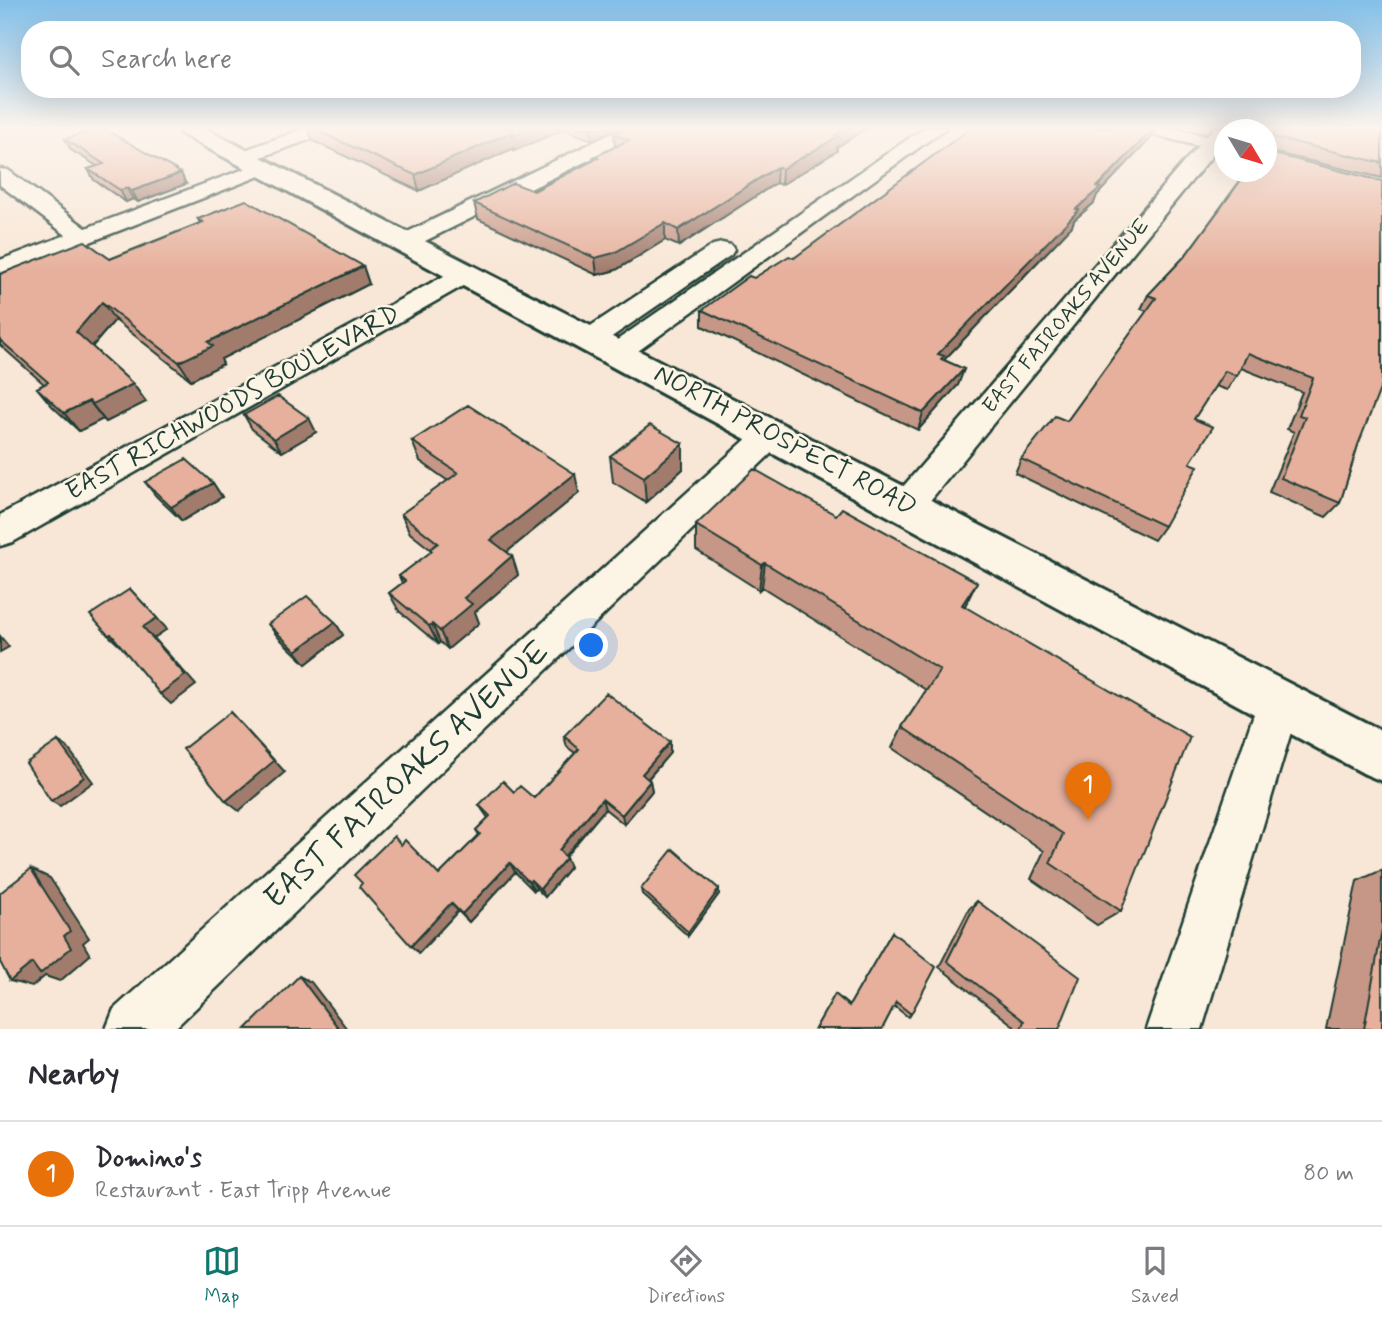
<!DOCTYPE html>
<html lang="en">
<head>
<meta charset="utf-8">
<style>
	:root { --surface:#fff; --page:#f7f7f7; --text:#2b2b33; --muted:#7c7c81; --line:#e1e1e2; --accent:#0f766e }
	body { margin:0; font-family:Mynerve,sans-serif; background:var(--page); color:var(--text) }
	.compass { position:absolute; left:1214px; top:119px; width:63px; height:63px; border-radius:50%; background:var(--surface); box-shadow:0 7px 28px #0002; rotate:128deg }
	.you { position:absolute; left:592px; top:646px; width:24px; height:24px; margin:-18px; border:5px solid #fff; border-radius:50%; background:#1a73e8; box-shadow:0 0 0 10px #1a73e833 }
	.badge { display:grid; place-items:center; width:46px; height:46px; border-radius:50%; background:var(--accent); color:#fff; font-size:23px; font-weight:700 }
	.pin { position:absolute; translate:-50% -58px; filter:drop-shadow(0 2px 4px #0008) }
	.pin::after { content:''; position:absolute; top:37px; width:24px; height:21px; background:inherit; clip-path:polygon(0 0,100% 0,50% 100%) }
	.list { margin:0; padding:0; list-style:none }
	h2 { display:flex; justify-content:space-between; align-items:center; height:91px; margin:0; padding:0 28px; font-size:30px }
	h2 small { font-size:23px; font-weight:400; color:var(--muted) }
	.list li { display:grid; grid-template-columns:46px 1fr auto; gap:21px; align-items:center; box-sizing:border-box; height:105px; padding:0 28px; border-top:2px solid var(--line) }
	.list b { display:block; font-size:26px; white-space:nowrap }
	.list p { margin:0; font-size:23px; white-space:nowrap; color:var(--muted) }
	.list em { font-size:23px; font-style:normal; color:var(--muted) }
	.icon { flex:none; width:38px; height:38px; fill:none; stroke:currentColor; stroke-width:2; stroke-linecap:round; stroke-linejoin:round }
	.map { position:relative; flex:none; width:1382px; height:1029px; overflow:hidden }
	.search { position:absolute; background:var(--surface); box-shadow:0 7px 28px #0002; left:21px; right:21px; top:21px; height:77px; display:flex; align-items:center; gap:18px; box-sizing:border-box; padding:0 24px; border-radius:28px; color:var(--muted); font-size:26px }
	.sheet { height:196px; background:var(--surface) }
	nav { display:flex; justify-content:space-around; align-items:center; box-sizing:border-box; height:98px; border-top:2px solid var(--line); background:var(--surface); font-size:19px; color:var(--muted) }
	nav a { display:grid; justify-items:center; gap:4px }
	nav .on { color:var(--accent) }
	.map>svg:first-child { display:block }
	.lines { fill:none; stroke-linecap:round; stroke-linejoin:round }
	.minor-casing { stroke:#1f3d34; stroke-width:5 }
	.secondary-casing { stroke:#1f3d34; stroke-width:6 }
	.minor { fill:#fcf5e5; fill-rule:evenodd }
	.secondary { fill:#fcf5e5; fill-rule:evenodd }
	.wall { fill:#c69786; stroke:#1f3d34; stroke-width:2 }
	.shaded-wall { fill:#a17b6d; stroke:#1f3d34; stroke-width:2 }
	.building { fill:#e6b09c; stroke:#1f3d34; stroke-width:2 }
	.labels { text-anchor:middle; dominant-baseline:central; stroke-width:5; stroke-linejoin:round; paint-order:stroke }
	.far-street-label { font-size:21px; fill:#1f3d34; stroke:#fcf5e5 }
	.street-label { font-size:26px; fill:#1f3d34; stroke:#fcf5e5 }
	.near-street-label { font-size:32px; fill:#1f3d34; stroke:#fcf5e5 }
</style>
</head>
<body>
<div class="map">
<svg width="1382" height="1029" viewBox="0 0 1382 1029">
	<rect width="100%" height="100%" fill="#f8e7d6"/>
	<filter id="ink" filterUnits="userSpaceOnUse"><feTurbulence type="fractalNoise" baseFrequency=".0143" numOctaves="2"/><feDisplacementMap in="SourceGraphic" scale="14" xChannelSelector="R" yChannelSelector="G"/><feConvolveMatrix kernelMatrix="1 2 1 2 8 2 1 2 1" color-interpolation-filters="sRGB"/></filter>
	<g filter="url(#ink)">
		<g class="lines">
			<defs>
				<path id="minor" d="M 307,128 L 334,128 L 331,132 L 250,161 L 236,161 L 233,157 L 236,153 Z
					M 623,128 L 648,128 L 645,132 L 413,247 L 405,249 L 397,247 L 393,242 L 397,237 Z
					M 924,128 L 946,128 L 627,359 L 617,362 L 607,359 L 603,353 L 607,347 Z
					M 1141,128 L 1172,128 L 1206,136 L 1214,128 L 1234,128 L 1224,130 L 1224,153 L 1216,151 L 919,514 L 907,518 L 895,514 L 890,505 L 895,496 L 1198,146 L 1143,132 Z
					M 263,162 L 270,164 L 274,168 L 270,172 L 0,277 L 0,260 L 66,235 L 0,185 L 0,169 L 8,170 L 86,228 Z
					M 722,243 L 731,245 L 734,250 L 731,255 L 600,345 L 590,347 L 580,345 L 576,339 L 580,333 L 713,245 Z
					M 466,266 L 475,269 L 479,274 L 475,279 L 13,542 L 0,546 L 0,515 L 457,269 Z
					M 772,423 L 783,426 L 788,434 L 783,442 L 174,1029 L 106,1029 L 114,1009 L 761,426 Z
					M 1279,682 L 1294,688 L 1300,702 L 1202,1029 L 1146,1029 L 1258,702 L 1264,688 Z"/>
				<path id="secondary" d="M 177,128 L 204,128 L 1382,731 L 1382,781 L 1365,774 L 180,133 Z"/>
			</defs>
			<!-- minor casing -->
			<use href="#minor" class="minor-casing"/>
			<!-- secondary casing -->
			<use href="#secondary" class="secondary-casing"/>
			<!-- minor -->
			<use href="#minor" class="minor"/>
			<!-- secondary -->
			<use href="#secondary" class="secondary"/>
		</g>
		<!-- wall -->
		<path class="wall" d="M 308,128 L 618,128 L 592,140 L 564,129 L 514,151 L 514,148 L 419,191 L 313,141 Z
			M 628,128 L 867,128 L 837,147 L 837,151 L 781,185 L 776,183 L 679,246 L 665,240 L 616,270 L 597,275 L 478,219 L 474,203 L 534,191 L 594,160 L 594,157 L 615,147 L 614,134 Z
			M 1382,128 L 1382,178 L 1272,152 L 1358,445 L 1340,503 L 1326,517 L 1269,492 L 1294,432 L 1287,429 L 1302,392 L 1241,368 L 1227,390 L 1215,386 L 1194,419 L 1190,463 L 1164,526 L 1154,540 L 1015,473 L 1021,459 L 1067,421 L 1147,311 L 1141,309 L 1148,295 L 1185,256 L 1272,137 Z
			M 1152,137 L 1097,195 L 1094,203 L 1074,220 L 1072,226 L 944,360 L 964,369 L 958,385 L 918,430 L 702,326 L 702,310 L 754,278 L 794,258 Z
			M 65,139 L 186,184 L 138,202 L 133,199 L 126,202 L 94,180 L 88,169 L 97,166 L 71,150 Z
			M 198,219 L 363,266 L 369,284 L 221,359 L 223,364 L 191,380 L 115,320 L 92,347 L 133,384 L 146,402 L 106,422 L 103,419 L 79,431 L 52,406 L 37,388 L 44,384 L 0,345 L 0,274 L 110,259 L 200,223 Z
			M 244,415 L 316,432 L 282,452 L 252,429 Z
			M 412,441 L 579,493 L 507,552 L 512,556 L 518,575 L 475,612 L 479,623 L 448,649 L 440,642 L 438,644 L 399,611 L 389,593 L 402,583 L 399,576 L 431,552 L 430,549 L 410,533 L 401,514 L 448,481 L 420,461 Z
			M 683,444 L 683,469 L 646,502 L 613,482 L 610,456 Z
			M 145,482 L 213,483 L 222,497 L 182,521 L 156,496 Z
			M 696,525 L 965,607 L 1121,911 L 1097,925 L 1031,879 L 1044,851 L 892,748 L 902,727 L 926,690 L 762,587 L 759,590 L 696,550 Z
			M 335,622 L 343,635 L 306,664 L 278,637 L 268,624 Z
			M 564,736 L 670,742 L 670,753 L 648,779 L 650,781 L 652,791 L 624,824 L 605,809 L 565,857 L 570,867 L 545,897 L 536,888 L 534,891 L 515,872 L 469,922 L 458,911 L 419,953 L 401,845 L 439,875 L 479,835 L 476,830 L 488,818 L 479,805 L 514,792 L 534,798 L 575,753 L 567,747 Z
			M 1382,870 L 1382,1029 L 1326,1029 L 1357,881 Z
			M 641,889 L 719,894 L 688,936 L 642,894 Z
			M 977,901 L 1059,1029 L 1012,1029 L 1014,1026 L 939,967 L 969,909 Z
			M 892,932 L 911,1014 L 908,1017 L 894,1006 L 882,1029 L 815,1029 L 835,994 L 849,1006 Z"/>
		<!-- shaded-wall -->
		<path class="shaded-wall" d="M 290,128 L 301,128 L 291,131 Z
			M 530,128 L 564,128 L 564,129 L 514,151 L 514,148 L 419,191 L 415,175 L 514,131 Z
			M 591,128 L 618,128 L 592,140 Z
			M 846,128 L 867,128 L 837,147 L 837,151 L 781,185 L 782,169 Z
			M 1154,128 L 1157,128 L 1152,137 L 1097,195 L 1094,203 L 1074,220 L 1072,226 L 942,362 L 938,354 Z
			M 777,167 L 776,183 L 679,246 L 678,230 Z
			M 181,173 L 186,184 L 138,202 L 132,191 Z
			M 127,188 L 133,199 L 126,202 L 120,190 Z
			M 665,223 L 665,240 L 616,270 L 597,275 L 595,258 Z
			M 363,266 L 369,284 L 221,359 L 223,364 L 191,380 L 179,362 L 208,342 Z
			M 102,302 L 115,320 L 89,350 L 76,332 Z
			M 964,369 L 958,385 L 918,430 L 923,413 Z
			M 133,384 L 146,402 L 106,422 L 92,404 Z
			M 89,401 L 103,419 L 79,431 L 64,413 Z
			M 309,418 L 316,432 L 282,452 L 274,439 Z
			M 683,444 L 683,469 L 646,502 L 644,477 Z
			M 575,474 L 579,493 L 497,560 L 491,540 Z
			M 213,483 L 222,497 L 182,521 L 171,507 Z
			M 512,556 L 518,575 L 475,612 L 479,623 L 448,649 L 440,631 L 464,598 Z
			M 765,563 L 762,587 L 759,590 L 762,565 Z
			M 977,582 L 965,606 L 962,605 Z
			M 130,589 L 167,629 L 154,638 L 196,685 L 171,704 L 160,694 L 143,627 Z
			M 335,622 L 343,635 L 306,664 L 296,651 Z
			M 432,624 L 440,642 L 438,644 L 429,626 Z
			M 111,634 L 122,644 L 120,646 L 108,635 Z
			M 0,636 L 9,647 L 0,652 Z
			M 230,712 L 285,772 L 239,811 L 226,801 Z
			M 58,741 L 67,747 L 93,782 L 60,806 L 51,801 Z
			M 670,742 L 670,753 L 643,784 L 642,774 Z
			M 650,781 L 652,791 L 624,824 L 622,815 Z
			M 602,799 L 605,809 L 562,859 L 559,850 Z
			M 566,858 L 570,867 L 545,897 L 540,889 Z
			M 510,863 L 515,872 L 469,922 L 462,914 Z
			M 31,869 L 50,878 L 89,938 L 83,943 L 90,955 L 60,981 L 45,976 L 32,987 L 10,981 L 64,936 Z
			M 531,880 L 536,888 L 534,891 L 529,882 Z
			M 719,889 L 719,894 L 688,936 L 688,932 Z
			M 451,903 L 458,911 L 419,953 L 411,946 Z
			M 299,976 L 311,982 L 347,1029 L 339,1029 Z"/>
		<!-- building -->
		<path class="building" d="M 99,128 L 103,128 L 181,173 L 132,191 L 127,188 L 120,190 L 88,169 L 104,164 L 65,139 Z
			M 311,128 L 530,128 L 512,136 L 514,131 L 415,175 Z
			M 628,128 L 846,128 L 835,135 L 839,136 L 782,169 L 777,167 L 678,230 L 665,223 L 614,253 L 595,258 L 474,203 L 513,183 L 534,191 L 598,158 L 594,157 L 629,140 L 614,134 Z
			M 971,128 L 1154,128 L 1097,187 L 1100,188 L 1076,209 L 1079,210 L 938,354 L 944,356 L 941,359 L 964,369 L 923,413 L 702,310 L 749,276 L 754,278 L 789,256 L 794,258 Z
			M 1279,128 L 1382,128 L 1382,163 L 1272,137 Z
			M 1270,139 L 1273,154 L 1382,181 L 1382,384 L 1358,445 L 1340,503 L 1281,478 L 1305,417 L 1299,415 L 1313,378 L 1248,353 L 1237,376 L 1225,371 L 1194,419 L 1213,427 L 1190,463 L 1198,466 L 1164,526 L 1021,459 L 1055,416 L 1067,421 L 1156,298 L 1148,295 L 1185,256 L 1247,172 L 1266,172 L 1266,145 Z
			M 246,200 L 363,266 L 208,342 L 213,346 L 179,362 L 102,302 L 76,332 L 133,384 L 92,404 L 89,401 L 64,413 L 37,388 L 48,382 L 0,340 L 0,274 L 85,241 L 110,259 L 203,222 L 198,219 Z
			M 278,396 L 309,418 L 274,439 L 244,415 Z
			M 468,405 L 575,474 L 491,540 L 512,556 L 464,598 L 472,604 L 440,631 L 432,624 L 429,626 L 389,593 L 405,581 L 399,576 L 432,551 L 430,549 L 438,543 L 401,514 L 458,473 L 412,441 Z
			M 650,425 L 683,444 L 644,477 L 610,456 Z
			M 186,459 L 213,483 L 171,507 L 145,482 Z
			M 754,469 L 836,515 L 842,508 L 977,582 L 962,605 L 1190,737 L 1121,911 L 1050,863 L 1063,834 L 902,727 L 940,670 L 765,563 L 762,565 L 696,525 Z
			M 130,589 L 157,618 L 143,627 L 185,675 L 160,694 L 111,634 L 108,635 L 90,615 Z
			M 307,596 L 335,622 L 296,651 L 268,624 Z
			M 606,693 L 670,742 L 642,774 L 650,781 L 622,815 L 602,799 L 559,850 L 566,858 L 540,889 L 531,880 L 529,882 L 510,863 L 462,914 L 451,903 L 411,946 L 359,887 L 362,883 L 354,875 L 394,836 L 401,845 L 405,840 L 439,875 L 480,834 L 476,830 L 490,816 L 479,805 L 503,781 L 514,792 L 520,786 L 534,798 L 579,749 L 564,736 Z
			M 230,712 L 274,761 L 226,801 L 183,749 Z
			M 58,741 L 84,777 L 51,801 L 26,763 Z
			M 673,849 L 719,889 L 688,932 L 641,889 Z
			M 31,869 L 70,931 L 64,936 L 71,948 L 40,974 L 32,963 L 10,981 L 0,962 L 0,893 Z
			M 977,901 L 1080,977 L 1059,1029 L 1021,1029 L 1024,1021 L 947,961 Z
			M 1382,929 L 1382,1029 L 1364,1029 Z
			M 892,932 L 936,967 L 911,1014 L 896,1002 L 882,1029 L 815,1029 L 835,994 L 849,1006 Z
			M 299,976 L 339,1029 L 246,1029 Z"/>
	</g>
	<!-- sky -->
	<linearGradient id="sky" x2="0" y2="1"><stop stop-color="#82bfe9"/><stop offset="0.47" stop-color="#fcf4ed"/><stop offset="1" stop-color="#fcf4ed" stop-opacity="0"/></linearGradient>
	<rect width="1382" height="272" fill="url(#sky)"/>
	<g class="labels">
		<!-- far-street labels -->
		<g class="far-street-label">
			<text transform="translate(1066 316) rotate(-50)">EAST FAIROAKS AVENUE</text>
		</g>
		<!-- street labels -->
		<g class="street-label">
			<text transform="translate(233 403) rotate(-29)">EAST RICHWOODS BOULEVARD</text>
			<text transform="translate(785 441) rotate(28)">NORTH PROSPECT ROAD</text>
		</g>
		<!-- near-street labels -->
		<g class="near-street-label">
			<text transform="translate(407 775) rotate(-43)">EAST FAIROAKS AVENUE</text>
		</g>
	</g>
</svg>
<svg class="compass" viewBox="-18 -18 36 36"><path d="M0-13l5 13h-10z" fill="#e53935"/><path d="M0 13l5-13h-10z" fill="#7c7c81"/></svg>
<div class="you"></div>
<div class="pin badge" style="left:1088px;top:820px;background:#e8710a">1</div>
<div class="search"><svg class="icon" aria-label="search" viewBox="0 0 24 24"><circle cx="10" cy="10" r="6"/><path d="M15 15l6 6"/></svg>Search here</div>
</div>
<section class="sheet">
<h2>Nearby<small></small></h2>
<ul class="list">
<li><span class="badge" style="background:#e8710a">1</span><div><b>Domino's</b><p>Restaurant · East Tripp Avenue</p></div><em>80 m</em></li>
</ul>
</section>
<nav>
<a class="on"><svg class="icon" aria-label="map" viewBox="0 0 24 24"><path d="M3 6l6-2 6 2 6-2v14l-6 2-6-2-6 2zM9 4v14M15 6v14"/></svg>Map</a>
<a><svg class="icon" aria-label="directions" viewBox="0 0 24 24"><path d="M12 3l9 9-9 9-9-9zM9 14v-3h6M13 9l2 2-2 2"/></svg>Directions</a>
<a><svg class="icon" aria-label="saved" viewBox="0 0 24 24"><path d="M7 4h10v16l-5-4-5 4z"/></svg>Saved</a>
</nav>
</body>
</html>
